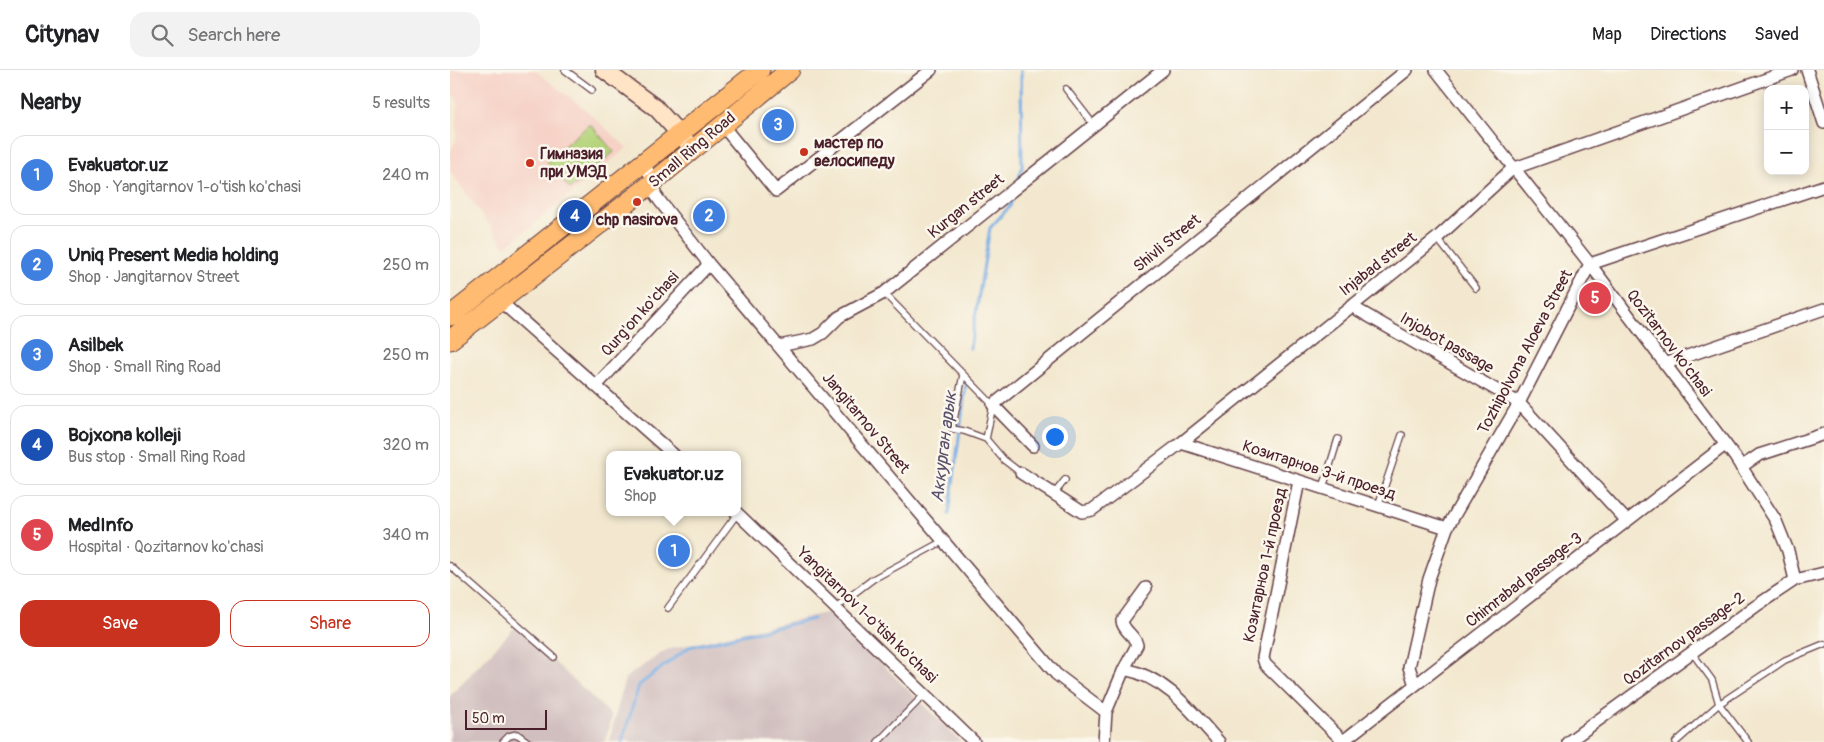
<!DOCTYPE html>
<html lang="en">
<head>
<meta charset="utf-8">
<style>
	:root { --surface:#fff; --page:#f2f2f2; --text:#202124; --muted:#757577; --line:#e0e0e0; --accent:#c8321e }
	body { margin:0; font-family:Pangolin,sans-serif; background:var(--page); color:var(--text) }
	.controls { position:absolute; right:15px; top:15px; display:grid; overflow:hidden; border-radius:10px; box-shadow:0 2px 12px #0003 }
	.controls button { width:45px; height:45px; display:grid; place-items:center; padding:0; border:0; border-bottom:1px solid var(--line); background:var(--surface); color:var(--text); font:25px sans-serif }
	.scale { position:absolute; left:15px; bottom:12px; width:82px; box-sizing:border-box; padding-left:5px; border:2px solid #4a1f2b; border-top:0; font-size:14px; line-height:18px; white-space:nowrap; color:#4a1f2b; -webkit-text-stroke:4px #fbf7ec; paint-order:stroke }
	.you { position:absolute; left:604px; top:366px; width:18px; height:18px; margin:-12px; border:4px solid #fff; border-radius:50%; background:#1a73e8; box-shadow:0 0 0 8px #1a73e833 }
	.badge { display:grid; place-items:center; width:32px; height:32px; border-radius:50%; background:var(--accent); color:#fff; font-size:16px; font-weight:700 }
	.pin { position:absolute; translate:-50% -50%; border:2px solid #fff; box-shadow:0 1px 5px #0006 }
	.popup { position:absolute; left:156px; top:381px; width:135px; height:65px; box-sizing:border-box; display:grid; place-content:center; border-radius:10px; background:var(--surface); filter:drop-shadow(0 1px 4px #0005); font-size:16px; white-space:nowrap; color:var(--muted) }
	.popup b { font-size:19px; color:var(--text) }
	.popup::after { content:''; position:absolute; left:50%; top:100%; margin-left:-10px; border:10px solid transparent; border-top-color:var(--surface) }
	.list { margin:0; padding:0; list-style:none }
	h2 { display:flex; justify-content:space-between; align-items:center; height:65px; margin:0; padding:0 20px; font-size:21px }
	h2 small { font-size:16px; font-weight:400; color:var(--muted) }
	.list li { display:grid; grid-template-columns:32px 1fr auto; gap:15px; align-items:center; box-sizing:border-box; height:80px; margin:0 10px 10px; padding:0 10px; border:1px solid var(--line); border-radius:15px }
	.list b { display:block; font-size:19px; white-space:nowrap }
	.list p { margin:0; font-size:16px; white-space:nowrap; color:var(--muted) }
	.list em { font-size:16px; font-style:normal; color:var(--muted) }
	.actions { display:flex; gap:10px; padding:15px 20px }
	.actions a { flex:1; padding:11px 0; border:1px solid var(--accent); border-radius:15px; text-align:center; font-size:18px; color:var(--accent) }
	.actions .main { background:var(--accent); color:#fff }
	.icon { flex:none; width:28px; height:28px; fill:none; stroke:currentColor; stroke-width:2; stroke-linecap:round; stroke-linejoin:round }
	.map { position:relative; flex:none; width:1374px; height:672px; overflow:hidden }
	header { display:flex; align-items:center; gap:30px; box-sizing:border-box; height:70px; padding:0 25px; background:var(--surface); border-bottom:1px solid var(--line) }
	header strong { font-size:24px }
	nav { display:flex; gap:28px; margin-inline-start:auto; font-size:18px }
	.search { width:350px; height:45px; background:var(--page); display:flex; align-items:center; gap:12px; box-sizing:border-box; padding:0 18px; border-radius:15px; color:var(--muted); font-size:19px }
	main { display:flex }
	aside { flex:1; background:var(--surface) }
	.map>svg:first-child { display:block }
	.built { fill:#f6d1c6 }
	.industrial { fill:#d1bfbf }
	.green { fill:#b5d47b; stroke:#807a53 }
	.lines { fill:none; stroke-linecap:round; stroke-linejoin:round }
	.stream { stroke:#76ace4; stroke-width:3 }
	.service-casing { stroke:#633d44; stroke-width:8 }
	.minor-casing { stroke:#633d44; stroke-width:14 }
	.secondary-casing { stroke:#633d44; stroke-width:19 }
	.trunk-casing { stroke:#633d44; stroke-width:21 }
	.service { stroke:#fff; stroke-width:5.5 }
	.minor { stroke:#fff; stroke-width:11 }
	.secondary { stroke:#ffe4c6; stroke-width:16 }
	.trunk { stroke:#ffbb71; stroke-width:19 }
	.poi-dot { fill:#c8321e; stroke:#fbf7ec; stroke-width:2 }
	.labels { text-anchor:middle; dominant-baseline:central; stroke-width:5; stroke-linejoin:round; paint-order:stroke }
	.poi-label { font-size:16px; font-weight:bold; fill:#4a1f2b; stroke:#fbf7ec; text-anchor:start }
	.street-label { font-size:16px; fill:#4a1f2b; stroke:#fbf7ec }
	.water-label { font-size:18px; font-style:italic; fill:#59506c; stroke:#fbf7ec }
</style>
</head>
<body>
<header>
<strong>Citynav</strong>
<div class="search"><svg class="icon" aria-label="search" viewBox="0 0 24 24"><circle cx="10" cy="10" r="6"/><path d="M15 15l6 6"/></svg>Search here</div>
<nav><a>Map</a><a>Directions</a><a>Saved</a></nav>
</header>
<main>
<aside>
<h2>Nearby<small>5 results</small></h2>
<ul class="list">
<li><span class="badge" style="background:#3f7fe0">1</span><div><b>Evakuator.uz</b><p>Shop · Yangitarnov 1-o'tish ko'chasi</p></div><em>240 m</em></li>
<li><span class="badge" style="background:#3f7fe0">2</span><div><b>Uniq Present Media holding</b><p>Shop · Jangitarnov Street</p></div><em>250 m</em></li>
<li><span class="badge" style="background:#3f7fe0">3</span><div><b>Asilbek</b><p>Shop · Small Ring Road</p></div><em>250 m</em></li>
<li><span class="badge" style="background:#1a4fb4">4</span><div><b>Bojxona kolleji</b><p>Bus stop · Small Ring Road</p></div><em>320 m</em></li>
<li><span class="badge" style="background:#e0444e">5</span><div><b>MedInfo</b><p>Hospital · Qozitarnov ko'chasi</p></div><em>340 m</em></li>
</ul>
<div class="actions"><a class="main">Save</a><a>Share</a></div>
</aside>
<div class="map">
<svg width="1374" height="672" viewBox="0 0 1374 672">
	<rect width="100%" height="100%" fill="#fbf7ec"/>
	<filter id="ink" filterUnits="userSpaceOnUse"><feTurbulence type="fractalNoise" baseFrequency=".02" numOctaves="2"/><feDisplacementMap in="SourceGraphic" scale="10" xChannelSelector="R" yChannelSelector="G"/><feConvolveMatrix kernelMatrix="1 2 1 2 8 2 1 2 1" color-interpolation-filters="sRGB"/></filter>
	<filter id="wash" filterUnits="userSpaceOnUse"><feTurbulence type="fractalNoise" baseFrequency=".0096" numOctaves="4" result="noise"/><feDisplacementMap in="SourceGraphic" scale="20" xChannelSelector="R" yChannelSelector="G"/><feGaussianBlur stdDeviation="1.12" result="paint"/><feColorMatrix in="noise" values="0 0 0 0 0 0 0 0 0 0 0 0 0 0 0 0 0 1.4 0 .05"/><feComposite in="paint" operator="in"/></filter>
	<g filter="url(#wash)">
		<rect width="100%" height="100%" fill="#f3e8cf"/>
		<!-- built -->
		<path class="built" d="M 1,0 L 84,0 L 135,39 L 177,78 L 55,177 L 0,101 L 0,84 L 6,69 L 8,31 L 0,20 Z"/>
		<!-- industrial -->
		<path class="industrial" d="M 379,542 L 511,672 L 159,672 L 175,608 L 216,580 Z
			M 66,556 L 162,646 L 155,672 L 0,672 L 0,626 Z"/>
		<!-- green -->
		<path class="green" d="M 140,54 L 164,82 L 120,119 L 96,91 Z"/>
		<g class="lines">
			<!-- stream -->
			<path class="stream" d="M 568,111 L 572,98 L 571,0
				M 520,278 L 540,158 L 560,136 L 564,124
				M 499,444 L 516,314
				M 172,672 L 189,615 L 239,577 L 363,549"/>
		</g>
	</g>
	<g filter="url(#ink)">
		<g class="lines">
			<defs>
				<path id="service" d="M 115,0 L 142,20
					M 616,19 L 644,55
					M 987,168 L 1026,218
					M 434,223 L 543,335 L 536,369 L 554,390 L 571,403
					M 513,305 L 502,359 L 514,361 L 536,369
					M 873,418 L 888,369
					M 604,424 L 615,410
					M 928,436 L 952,365
					M 0,496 L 104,587
					M 386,537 L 423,509 L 495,470
					M 218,538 L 287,444
					M 53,672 L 59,666 L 67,664 L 78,672
					M 428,672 L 475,624
					M 1226,672 L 1269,634 L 1262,610 L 1243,584
					M 1298,672 L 1269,634 L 1335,590 L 1374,574"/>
				<path id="minor" d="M 986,0 L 1140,194 L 1285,387 L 1326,451 L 1338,481 L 1345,510
					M 1357,0 L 1374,53
					M 272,55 L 326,121 L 481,0
					M 193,92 L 204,112 L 205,124 L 209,130 L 259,194 L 606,604 L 656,642
					M 50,231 L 224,385
					M 901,236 L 1069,333 L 1176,450
					M 329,276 L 363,269 L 373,263 L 389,247 L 434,223 L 713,0
					M 1214,294 L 1374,239
					M 146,316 L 259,194
					M 731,373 L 997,458
					M 583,376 L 543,335 L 957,0
					M 1291,397 L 1309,385 L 1374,364
					M 571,403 L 632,442 L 642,440 L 731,373 L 987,168 L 1062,99 L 1342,0
					M 849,411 L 813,588 L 815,594 L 893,671 L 1275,375
					M 286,442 L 524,672
					M 674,599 C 716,607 742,642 769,672
					M 965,615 L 959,597 L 979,509 L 997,458 L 1069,333 L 1140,194 L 1374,116
					M 654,672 L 656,642 L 674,599 L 687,575 C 685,565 673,561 672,551 L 696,518
					M 1118,672 L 1306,536 L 1345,510 L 1374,503"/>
				<path id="secondary" d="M 154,0 L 206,38 L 243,79"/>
				<path id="trunk" d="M 0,246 L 310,0
					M 0,270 L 191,122 L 340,0"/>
			</defs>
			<!-- service casing -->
			<use href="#service" class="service-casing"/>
			<!-- minor casing -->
			<use href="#minor" class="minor-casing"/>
			<!-- secondary casing -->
			<use href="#secondary" class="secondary-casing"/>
			<!-- trunk casing -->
			<use href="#trunk" class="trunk-casing"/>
			<!-- service -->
			<use href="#service" class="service"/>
			<!-- minor -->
			<use href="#minor" class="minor"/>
			<!-- secondary -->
			<use href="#secondary" class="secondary"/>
			<!-- trunk -->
			<use href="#trunk" class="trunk"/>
		</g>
	</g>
	<!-- markers -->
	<g class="poi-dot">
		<circle cx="354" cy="82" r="5"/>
		<circle cx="80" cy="93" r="5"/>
		<circle cx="187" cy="132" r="5"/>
	</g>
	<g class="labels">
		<!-- poi labels -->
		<g class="poi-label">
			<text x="364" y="73">мастер по<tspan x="364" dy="18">велосипеду</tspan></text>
			<text x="90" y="84">Гимназия<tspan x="90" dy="18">при УМЭД</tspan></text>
			<text x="187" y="150" text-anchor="middle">chp nasirova</text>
		</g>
		<!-- street labels -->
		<g class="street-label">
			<text transform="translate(242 80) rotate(-40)">Small Ring Road</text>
			<text transform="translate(516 136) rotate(-39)">Kurgan street</text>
			<text transform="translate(717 173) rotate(-39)">Shivli Street</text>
			<text transform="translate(928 194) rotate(-38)">Injаbаd street</text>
			<text transform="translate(190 244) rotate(-48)">Qurg'on ko'chasi</text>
			<text transform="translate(997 273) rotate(30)">Injobot passage</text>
			<text transform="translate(1219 273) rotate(53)">Qozitarnov ko'chasi</text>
			<text transform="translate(1075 282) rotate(-62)">Tozhipolvona Aloeva Street</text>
			<text transform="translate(416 353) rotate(50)">Jangitarnov Street</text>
			<text transform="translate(869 400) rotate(18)">Козитарнов 3-й проезд</text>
			<text transform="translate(815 495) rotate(-78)">Козитарнов 1-й проезд</text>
			<text transform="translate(1074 510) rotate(-38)">Chimrаbаd passage-3</text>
			<text transform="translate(417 545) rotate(44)">Yangitarnov 1-o'tish ko'chasi</text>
			<text transform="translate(1234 569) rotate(-36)">Qozitarnov passage-2</text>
		</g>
		<!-- water labels -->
		<g class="water-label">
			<text transform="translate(494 377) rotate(-83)">Аккурган арык</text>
		</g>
	</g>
</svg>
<div class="controls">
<button>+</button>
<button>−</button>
</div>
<div class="scale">50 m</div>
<div class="you"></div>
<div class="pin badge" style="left:224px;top:481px;background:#3f7fe0">1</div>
<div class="popup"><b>Evakuator.uz</b>Shop</div>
<div class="pin badge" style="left:259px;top:146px;background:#3f7fe0">2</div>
<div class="pin badge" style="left:328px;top:55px;background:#3f7fe0">3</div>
<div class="pin badge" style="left:125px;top:146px;background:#1a4fb4">4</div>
<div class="pin badge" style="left:1145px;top:228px;background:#e0444e">5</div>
</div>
</main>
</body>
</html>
